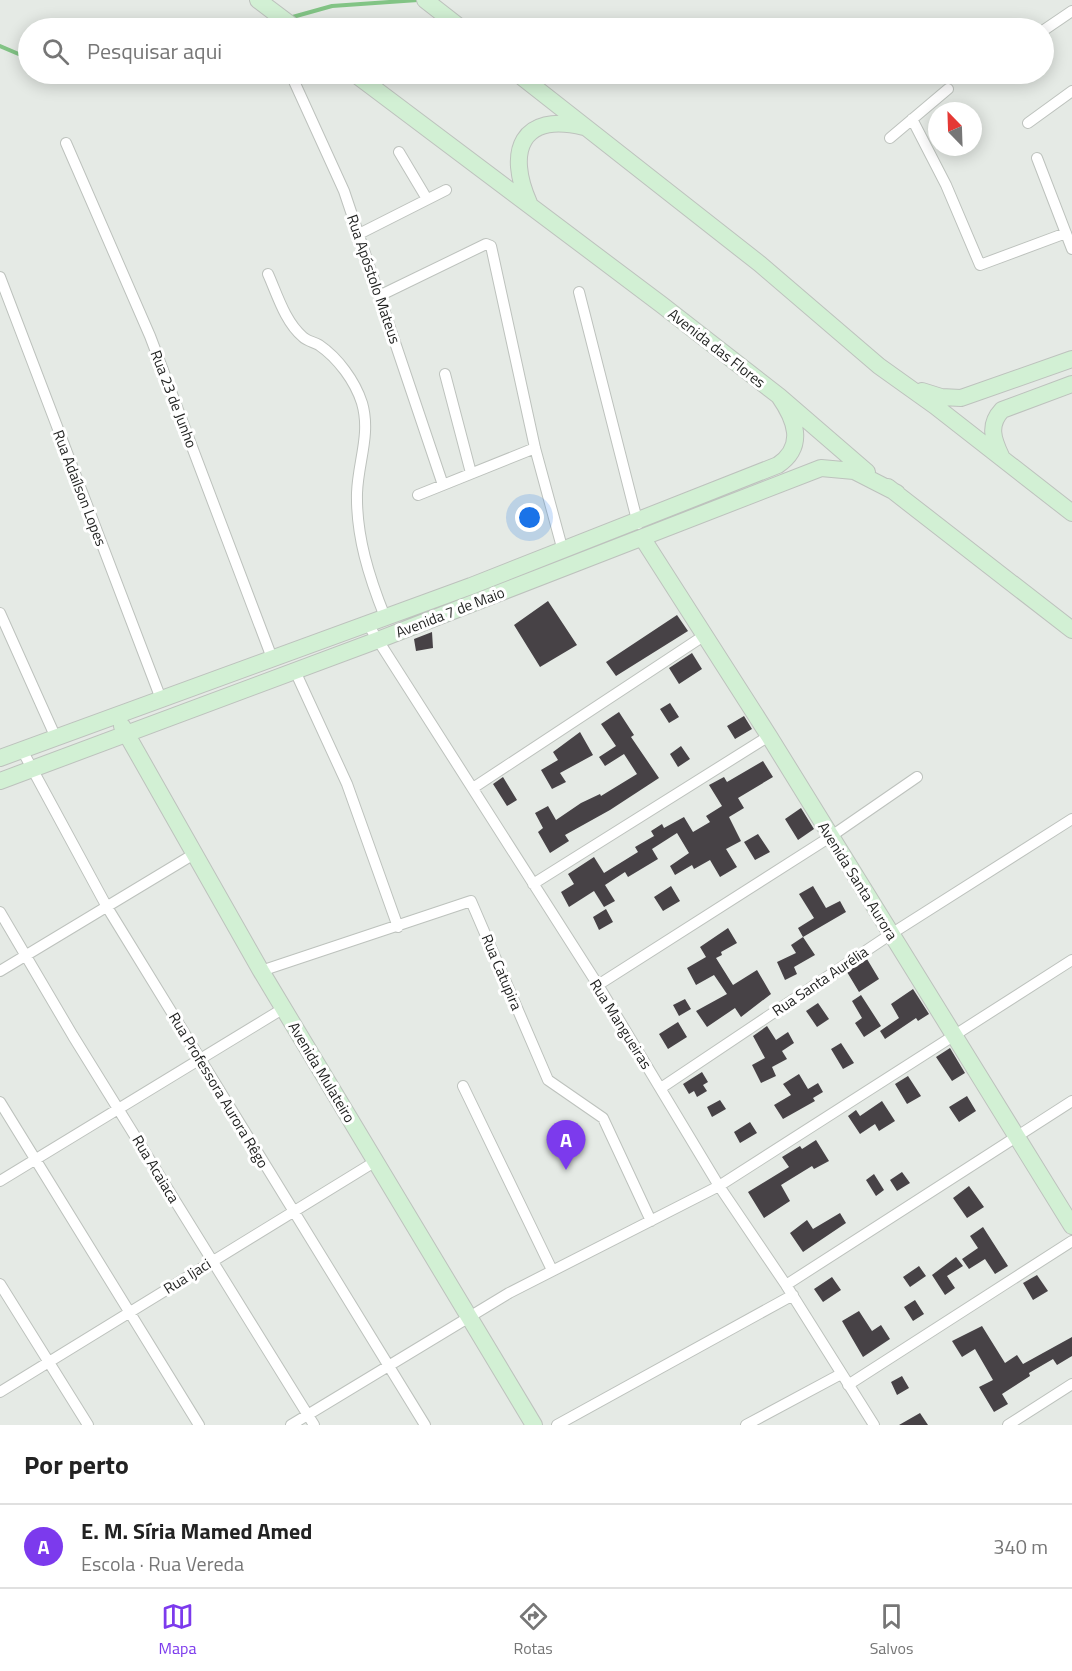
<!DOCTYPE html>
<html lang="pt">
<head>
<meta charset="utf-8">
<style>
	:root { --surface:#fff; --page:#f6f6f6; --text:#222; --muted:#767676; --line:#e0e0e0; --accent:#7c3aed }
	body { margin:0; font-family:"Titillium Web",sans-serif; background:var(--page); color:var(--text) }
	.compass { position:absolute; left:928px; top:102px; width:54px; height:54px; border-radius:50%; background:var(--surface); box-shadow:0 3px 15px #0003; rotate:337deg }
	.you { position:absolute; left:530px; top:518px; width:21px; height:21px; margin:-15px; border:4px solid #fff; border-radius:50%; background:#1a73e8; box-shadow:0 0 0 9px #1a73e833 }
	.badge { display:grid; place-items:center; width:39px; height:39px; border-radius:50%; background:var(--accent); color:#fff; font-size:20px; font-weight:700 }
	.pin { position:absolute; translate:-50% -50px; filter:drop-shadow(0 2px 3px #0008) }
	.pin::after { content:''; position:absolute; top:32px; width:21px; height:18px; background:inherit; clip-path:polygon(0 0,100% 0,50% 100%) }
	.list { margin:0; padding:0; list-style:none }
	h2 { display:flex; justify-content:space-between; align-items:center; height:78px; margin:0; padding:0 24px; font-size:26px }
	h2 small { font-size:20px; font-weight:400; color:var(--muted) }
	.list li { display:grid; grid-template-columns:39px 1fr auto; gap:18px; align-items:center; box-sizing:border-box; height:84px; padding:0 24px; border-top:2px solid var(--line) }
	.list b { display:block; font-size:22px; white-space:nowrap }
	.list p { margin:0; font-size:20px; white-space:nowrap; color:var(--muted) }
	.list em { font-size:20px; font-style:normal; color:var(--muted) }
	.icon { flex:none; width:33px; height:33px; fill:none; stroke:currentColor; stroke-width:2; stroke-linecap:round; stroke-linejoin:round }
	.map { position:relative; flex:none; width:1072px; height:1425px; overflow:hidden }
	.search { position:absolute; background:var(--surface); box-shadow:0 3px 15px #0003; left:18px; right:18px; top:18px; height:66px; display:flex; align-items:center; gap:15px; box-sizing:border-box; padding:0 21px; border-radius:33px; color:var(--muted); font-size:22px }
	.sheet { height:162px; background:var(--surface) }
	nav { display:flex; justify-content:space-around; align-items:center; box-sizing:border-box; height:84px; border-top:2px solid var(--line); background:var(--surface); font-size:16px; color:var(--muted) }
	nav a { display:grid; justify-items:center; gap:3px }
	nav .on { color:var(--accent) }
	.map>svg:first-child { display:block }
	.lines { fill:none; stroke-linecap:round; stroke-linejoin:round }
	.stream { stroke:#82c485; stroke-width:4 }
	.building { fill:#474246 }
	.street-casing { stroke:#bdc2bd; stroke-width:12 }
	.secondary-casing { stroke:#bdc2bd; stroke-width:18 }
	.street { stroke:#fff; stroke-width:10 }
	.secondary { stroke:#d2f0d4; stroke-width:16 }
	.labels { text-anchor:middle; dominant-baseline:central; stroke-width:6; stroke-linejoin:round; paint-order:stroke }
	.street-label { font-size:15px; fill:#1f201f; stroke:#fff }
</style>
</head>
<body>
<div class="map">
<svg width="1072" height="1425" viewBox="0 0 1072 1425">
	<rect width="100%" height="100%" fill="#e5eae5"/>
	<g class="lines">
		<!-- stream -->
		<path class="stream" d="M 289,18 L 332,6 L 418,0
			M 254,28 L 276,22
			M 0,46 L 28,58"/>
	</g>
	<!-- building -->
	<path class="building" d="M 548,601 L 577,645 L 540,667 L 514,625 Z
		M 677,615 L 688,631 L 616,676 L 606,662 Z
		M 432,632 L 433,648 L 416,651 L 414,639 Z
		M 692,653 L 702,669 L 679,684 L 669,668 Z
		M 670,703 L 679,717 L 669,723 L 660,709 Z
		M 619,712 L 634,735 L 631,737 L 659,778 L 610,810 L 565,835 L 569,841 L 550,853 L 538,832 L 543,828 L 535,813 L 548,806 L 556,820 L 581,803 L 600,794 L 601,796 L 637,774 L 624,754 L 605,766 L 599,757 L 616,746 L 601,724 Z
		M 744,716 L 752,729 L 735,739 L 727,726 Z
		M 580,732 L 593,755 L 560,773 L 566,782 L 552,789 L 541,770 L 558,760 L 553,752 Z
		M 681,746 L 690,759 L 678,767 L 670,754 Z
		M 763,761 L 773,777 L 738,798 L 744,808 L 729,817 L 741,841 L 726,849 L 737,867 L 720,877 L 710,860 L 694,869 L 692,865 L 675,875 L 670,866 L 689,853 L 677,833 L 652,849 L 658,859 L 628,877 L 625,872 L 605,885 L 615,901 L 604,907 L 594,891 L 569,907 L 561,892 L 574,884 L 568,874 L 594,857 L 604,873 L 638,852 L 635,847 L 654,836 L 651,831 L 662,824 L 664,828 L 684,817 L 693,832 L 710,822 L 706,816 L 722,806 L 709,785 L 724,777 L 727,782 Z
		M 503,777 L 517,800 L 507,806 L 493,784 Z
		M 801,808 L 814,829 L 798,840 L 785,819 Z
		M 758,834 L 770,852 L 755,860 L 744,842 Z
		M 671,886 L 680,901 L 663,911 L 654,897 Z
		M 813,886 L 826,908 L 840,901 L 846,912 L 803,937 L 798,928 L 814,918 L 799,894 Z
		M 606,909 L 613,922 L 599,930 L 593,917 Z
		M 728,928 L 737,943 L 721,952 L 722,955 L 716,958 L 733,985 L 757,970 L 771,994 L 741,1017 L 735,1008 L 707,1027 L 696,1011 L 727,994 L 714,975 L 696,985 L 687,968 L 706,957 L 700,947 Z
		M 803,937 L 815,955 L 794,967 L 797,974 L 785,980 L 777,962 L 796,953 L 791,945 Z
		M 867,959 L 879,979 L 859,992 L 847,972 Z
		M 913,989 L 929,1014 L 918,1021 L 916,1018 L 885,1039 L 880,1031 L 899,1018 L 891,1004 Z
		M 861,995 L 881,1026 L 864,1037 L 855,1023 L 862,1018 L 852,1001 Z
		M 685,999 L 691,1009 L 679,1016 L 673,1005 Z
		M 818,1003 L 829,1019 L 817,1027 L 806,1011 Z
		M 678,1022 L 687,1037 L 668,1049 L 659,1034 Z
		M 767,1026 L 776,1040 L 788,1032 L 794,1043 L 782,1051 L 787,1059 L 772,1067 L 776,1076 L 761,1083 L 752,1065 L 765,1058 L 753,1036 Z
		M 841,1043 L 854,1063 L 843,1069 L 831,1049 Z
		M 950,1048 L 965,1073 L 952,1081 L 936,1057 Z
		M 702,1072 L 708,1082 L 703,1085 L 707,1091 L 697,1097 L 694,1091 L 689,1094 L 683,1084 Z
		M 799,1074 L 808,1089 L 818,1083 L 823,1092 L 813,1098 L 815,1101 L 783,1119 L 774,1105 L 791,1095 L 783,1084 Z
		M 908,1076 L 921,1096 L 907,1104 L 895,1084 Z
		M 967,1096 L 976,1111 L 959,1122 L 949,1107 Z
		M 720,1100 L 726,1109 L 712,1117 L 707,1107 Z
		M 882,1101 L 895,1121 L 879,1131 L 875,1124 L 860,1134 L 848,1116 L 856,1110 L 860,1116 Z
		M 750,1122 L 757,1133 L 740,1143 L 734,1132 Z
		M 816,1140 L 829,1161 L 814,1169 L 812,1166 L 781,1185 L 790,1201 L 764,1218 L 748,1192 L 789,1167 L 782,1157 L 800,1146 L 802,1149 Z
		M 902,1172 L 910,1183 L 897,1191 L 890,1180 Z
		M 874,1174 L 884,1190 L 876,1196 L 866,1180 Z
		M 969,1186 L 984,1207 L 967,1218 L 953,1198 Z
		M 840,1213 L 846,1223 L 803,1252 L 790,1233 L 807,1220 L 813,1229 Z
		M 983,1227 L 1008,1266 L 995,1274 L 985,1259 L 969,1269 L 962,1259 L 978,1248 L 970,1236 Z
		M 956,1257 L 963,1266 L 947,1276 L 955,1288 L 945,1295 L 932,1275 Z
		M 919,1266 L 926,1276 L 910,1287 L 903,1277 Z
		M 1037,1275 L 1048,1291 L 1033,1300 L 1023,1283 Z
		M 832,1277 L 841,1290 L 823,1302 L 814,1289 Z
		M 915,1300 L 924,1314 L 913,1321 L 904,1307 Z
		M 859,1311 L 872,1331 L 881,1325 L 890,1339 L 863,1357 L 842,1321 Z
		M 982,1326 L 1005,1363 L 1017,1355 L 1023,1364 L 1072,1337 L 1072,1356 L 1057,1365 L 1053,1359 L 1029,1373 L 1030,1376 L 1002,1394 L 1008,1404 L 994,1412 L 979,1387 L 993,1380 L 975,1349 L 962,1357 L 952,1341 Z
		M 902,1376 L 909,1388 L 897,1395 L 891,1382 Z
		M 920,1413 L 928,1425 L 899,1425 Z"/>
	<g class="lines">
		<defs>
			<path id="street" d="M 1044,30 L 1072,11
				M 293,79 L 344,191 L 443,485
				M 912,119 L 946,185 L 980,265 L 1066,233
				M 1028,123 L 1072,91
				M 890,138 L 948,89
				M 66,143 L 150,336 L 272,658
				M 399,152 L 427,199
				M 1037,158 L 1072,249
				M 359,234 L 446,190
				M 268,274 C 277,294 285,322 303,337 C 307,341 314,342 319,345 C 338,358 355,381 362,403 C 371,434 358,462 357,493 C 356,536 369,577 385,617
				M 0,277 L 161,699
				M 579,292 L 638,524
				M 381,295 L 486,244 L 491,246 L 535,448 L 563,551
				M 445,374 L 471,473
				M 418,495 L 535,448
				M 0,613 L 56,738
				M 367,623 L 598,985 L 719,1186 L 786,1285 L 874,1425
				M 295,671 L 347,784 L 398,927
				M 22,750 L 107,907 L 425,1425
				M 473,788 L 705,635
				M 533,884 L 769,736
				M 0,912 L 73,1036 L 314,1425
				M 0,971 L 194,854
				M 261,971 L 471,901 L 548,1080 L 603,1118 L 651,1221
				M 598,985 L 830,837 L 917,777
				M 463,1086 L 552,1270
				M 661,1088 L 891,934 L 1072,819
				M 0,1102 L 199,1425
				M 0,1181 L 284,1008
				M 0,1284 L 88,1425
				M 786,1285 L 1072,1101
				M 848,1385 L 1072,1241
				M 0,1392 L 376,1161
				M 291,1425 L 509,1293 L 719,1186 L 1072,960
				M 557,1425 L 793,1295
				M 746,1425 L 841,1374
				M 1008,1425 L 1072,1384"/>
			<path id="secondary" d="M 258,0 L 295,28
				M 425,0 L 461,28
				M 355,74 L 662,305 L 779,396 L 867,472
				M 518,74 L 760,264 L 879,366 L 935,406 L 1072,513
				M 529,203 C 506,151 521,112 584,127
				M 922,391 L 941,397 L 961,398 L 1072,359
				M 1001,456 C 993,439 988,425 1002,410 L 1072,384
				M 888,487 L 1072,630
				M 643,539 L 769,736 L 1072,1226
				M 122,726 L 261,971 L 534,1425
				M 0,758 L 471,586 L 778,465 C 806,446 795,419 779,396
				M 0,781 L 378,640 L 821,468 L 854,471 L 897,493"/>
		</defs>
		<!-- street casing -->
		<use href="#street" class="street-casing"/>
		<!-- secondary casing -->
		<use href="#secondary" class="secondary-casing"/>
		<!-- street -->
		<use href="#street" class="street"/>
		<!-- secondary -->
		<use href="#secondary" class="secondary"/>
	</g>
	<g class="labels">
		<!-- street labels -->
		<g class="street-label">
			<text transform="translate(374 279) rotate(71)">Rua Apóstolo Mateus</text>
			<text transform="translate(717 348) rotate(38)">Avenida das Flores</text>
			<text transform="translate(174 399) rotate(69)">Rua 23 de Junho</text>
			<text transform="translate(80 488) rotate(69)">Rua Adaílson Lopes</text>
			<text transform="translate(450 612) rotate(-21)">Avenida 7 de Maio</text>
			<text transform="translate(858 881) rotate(58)">Avenida Santa Aurora</text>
			<text transform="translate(502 972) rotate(67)">Rua Catupira</text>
			<text transform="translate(820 981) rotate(-34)">Rua Santa Aurélia</text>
			<text transform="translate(621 1024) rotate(58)">Rua Mangueiras</text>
			<text transform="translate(322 1072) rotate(59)">Avenida Mulateiro</text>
			<text transform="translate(219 1090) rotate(59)">Rua Professora Aurora Rêgo</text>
			<text transform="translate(156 1169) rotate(59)">Rua Acaiaca</text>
			<text transform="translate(187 1276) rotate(-32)">Rua Ijaci</text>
		</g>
	</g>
</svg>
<svg class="compass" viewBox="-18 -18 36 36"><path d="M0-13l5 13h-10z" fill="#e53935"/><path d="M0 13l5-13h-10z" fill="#767676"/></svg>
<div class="you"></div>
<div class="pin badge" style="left:566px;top:1170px">A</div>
<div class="search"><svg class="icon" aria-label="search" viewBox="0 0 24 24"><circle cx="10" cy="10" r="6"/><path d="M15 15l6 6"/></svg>Pesquisar aqui</div>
</div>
<section class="sheet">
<h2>Por perto<small></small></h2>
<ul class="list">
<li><span class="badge">A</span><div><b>E. M. Síria Mamed Amed</b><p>Escola · Rua Vereda</p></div><em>340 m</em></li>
</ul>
</section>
<nav>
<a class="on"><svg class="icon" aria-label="map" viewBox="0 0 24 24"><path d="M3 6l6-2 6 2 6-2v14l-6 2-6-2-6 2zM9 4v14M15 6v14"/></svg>Mapa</a>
<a><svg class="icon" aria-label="directions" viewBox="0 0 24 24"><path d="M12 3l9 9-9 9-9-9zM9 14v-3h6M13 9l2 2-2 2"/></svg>Rotas</a>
<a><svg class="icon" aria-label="saved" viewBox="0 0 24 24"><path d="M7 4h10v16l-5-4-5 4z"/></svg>Salvos</a>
</nav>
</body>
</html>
